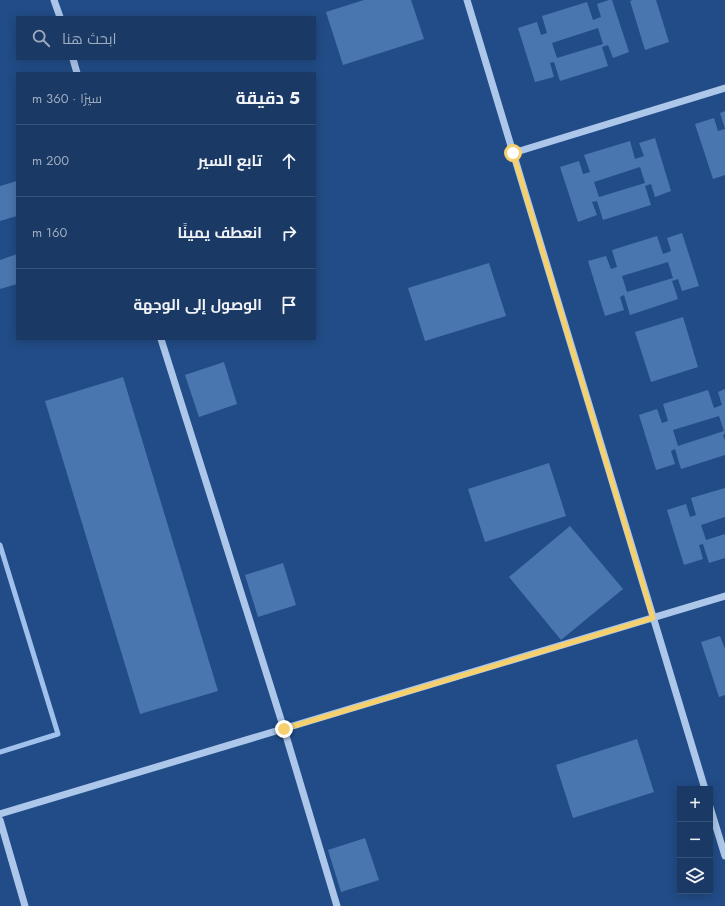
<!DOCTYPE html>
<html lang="ar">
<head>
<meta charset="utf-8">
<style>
	:root { --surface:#1a3965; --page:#23406b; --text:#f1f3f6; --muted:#9facbf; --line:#385379 }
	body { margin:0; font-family:Jost,Cairo,sans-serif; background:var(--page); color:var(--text); direction:rtl }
	.controls { position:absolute; right:12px; bottom:12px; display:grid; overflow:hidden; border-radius:0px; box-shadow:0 2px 10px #0003 }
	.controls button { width:36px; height:36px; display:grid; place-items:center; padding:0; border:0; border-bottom:1px solid var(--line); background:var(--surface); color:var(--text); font:20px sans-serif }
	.stop { position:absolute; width:12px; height:12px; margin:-9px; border:3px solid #f6d06d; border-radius:50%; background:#fff }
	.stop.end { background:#f6d06d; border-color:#fff; box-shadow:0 1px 4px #0008 }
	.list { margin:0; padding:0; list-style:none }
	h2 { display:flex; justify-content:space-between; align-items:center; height:52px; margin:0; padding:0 16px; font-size:17px }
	h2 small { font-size:13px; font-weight:400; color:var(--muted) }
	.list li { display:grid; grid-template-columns:26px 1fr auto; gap:12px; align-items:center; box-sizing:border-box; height:72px; padding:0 16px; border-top:1px solid var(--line) }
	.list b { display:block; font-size:15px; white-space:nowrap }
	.list em { font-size:13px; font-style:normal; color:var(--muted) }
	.icon { flex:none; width:22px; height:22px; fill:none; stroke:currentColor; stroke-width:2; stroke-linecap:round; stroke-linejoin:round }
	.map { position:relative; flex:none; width:725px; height:906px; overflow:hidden; direction:ltr }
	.search { position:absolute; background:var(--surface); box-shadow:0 2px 10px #0003; left:16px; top:16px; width:300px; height:44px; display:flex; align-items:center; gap:10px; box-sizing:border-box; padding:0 14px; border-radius:0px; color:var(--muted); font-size:15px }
	.panel { position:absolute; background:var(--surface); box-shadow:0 2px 10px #0003; left:16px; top:72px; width:300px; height:268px; border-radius:0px; direction:rtl }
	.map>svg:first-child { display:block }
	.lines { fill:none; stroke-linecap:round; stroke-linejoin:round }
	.stream { stroke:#9fc1eb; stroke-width:5 }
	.building { fill:#4a76af; fill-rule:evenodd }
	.minor { stroke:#acc7ea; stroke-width:7 }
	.route { stroke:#f6d06d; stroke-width:5 }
</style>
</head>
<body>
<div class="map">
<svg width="725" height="906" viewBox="0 0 725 906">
	<rect width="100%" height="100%" fill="#224c87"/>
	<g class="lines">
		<!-- stream -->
		<path class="stream" d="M 0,545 L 58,734 L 0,752"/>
	</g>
	<!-- building -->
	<path class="building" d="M 364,0 L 411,0 L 424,39 L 343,65 L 326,12 Z
		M 609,0 L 612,0 L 629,52 L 613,58 L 608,45 L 602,47 L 608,66 L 560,81 L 554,62 L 550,63 L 554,77 L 535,82 L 518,28 L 537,22 L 541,35 L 547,33 L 542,16 L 587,2 L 593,20 L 601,17 L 597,4 ZM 598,28 L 603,44 L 557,58 L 552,43 Z
		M 633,0 L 656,0 L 669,42 L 645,50 L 630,1 Z
		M 725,111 L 725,175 L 713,179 L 695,124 L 714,118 L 718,131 L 725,129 L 720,113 Z
		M 655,138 L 671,191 L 655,197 L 651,184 L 645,186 L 651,205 L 603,220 L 597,201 L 592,202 L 597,215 L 578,222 L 560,167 L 579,161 L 583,174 L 590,172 L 584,155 L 630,141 L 635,159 L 644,156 L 639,143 ZM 640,167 L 645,183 L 599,197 L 594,182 Z
		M 17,181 L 17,216 L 0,221 L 0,186 Z
		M 682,233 L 699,286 L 682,291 L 678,279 L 672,281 L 678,299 L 630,315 L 624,295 L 620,297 L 624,310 L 605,316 L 588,261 L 606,256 L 611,269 L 617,267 L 612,250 L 657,236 L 663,254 L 671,251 L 667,238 ZM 668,262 L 673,278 L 627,292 L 622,276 Z
		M 17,254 L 17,284 L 0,289 L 0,260 Z
		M 489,263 L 506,316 L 425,341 L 408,288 Z
		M 683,317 L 698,367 L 651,382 L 635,332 Z
		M 224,362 L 237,404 L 199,417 L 185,375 Z
		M 123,377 L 218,691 L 140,714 L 45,401 Z
		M 725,389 L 725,434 L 723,435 L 725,440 L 725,455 L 681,469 L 675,449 L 671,451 L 675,464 L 656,470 L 639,415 L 657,409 L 662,423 L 668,421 L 663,404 L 708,390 L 714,408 L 722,405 L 718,392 ZM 719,416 L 724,431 L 678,446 L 673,430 Z
		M 549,463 L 566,516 L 485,542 L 468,489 Z
		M 725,488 L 725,517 L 701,525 L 706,540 L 725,534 L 725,558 L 709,563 L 703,544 L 699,545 L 703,559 L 684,565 L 667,510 L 686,504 L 690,517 L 696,515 L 691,498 Z
		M 570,526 L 623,589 L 561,640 L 509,577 Z
		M 283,563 L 296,605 L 258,617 L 245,575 Z
		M 720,636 L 725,649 L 725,695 L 719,697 L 701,642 Z
		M 637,739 L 654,792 L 573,818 L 556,765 Z
		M 365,838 L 379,880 L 341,892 L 328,850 Z"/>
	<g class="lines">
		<!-- minor -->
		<path class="minor" d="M 54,0 L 60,17
			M 467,0 L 705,789
			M 73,59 L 77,73
			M 513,153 L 725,88
			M 161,339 L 284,729 L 337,906
			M 710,807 L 725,856
			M 0,814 L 725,596
			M 0,820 L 25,906"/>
	</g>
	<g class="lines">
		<!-- route -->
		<path class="route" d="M 284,729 L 653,618 L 513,153"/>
	</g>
</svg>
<div class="controls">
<button>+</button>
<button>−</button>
<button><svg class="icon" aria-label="layers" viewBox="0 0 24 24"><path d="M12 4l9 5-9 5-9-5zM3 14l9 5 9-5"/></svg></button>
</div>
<div class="stop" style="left:513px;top:153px"></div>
<div class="stop end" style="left:284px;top:729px"></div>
<div class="search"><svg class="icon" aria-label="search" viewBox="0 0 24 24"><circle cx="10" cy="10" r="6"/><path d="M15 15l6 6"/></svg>ابحث هنا</div>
<section class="panel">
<h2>5 دقيقة<small>سيرًا · 360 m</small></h2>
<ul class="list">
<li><svg class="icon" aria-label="ahead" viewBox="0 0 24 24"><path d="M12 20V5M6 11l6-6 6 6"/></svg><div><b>تابع السير</b></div><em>200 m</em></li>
<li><svg class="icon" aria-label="right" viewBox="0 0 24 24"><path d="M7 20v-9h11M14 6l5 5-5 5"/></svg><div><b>انعطف يمينًا</b></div><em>160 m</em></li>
<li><svg class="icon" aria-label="arrive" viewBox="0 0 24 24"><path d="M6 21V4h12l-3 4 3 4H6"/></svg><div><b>الوصول إلى الوجهة</b></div></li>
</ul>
</section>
</div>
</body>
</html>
